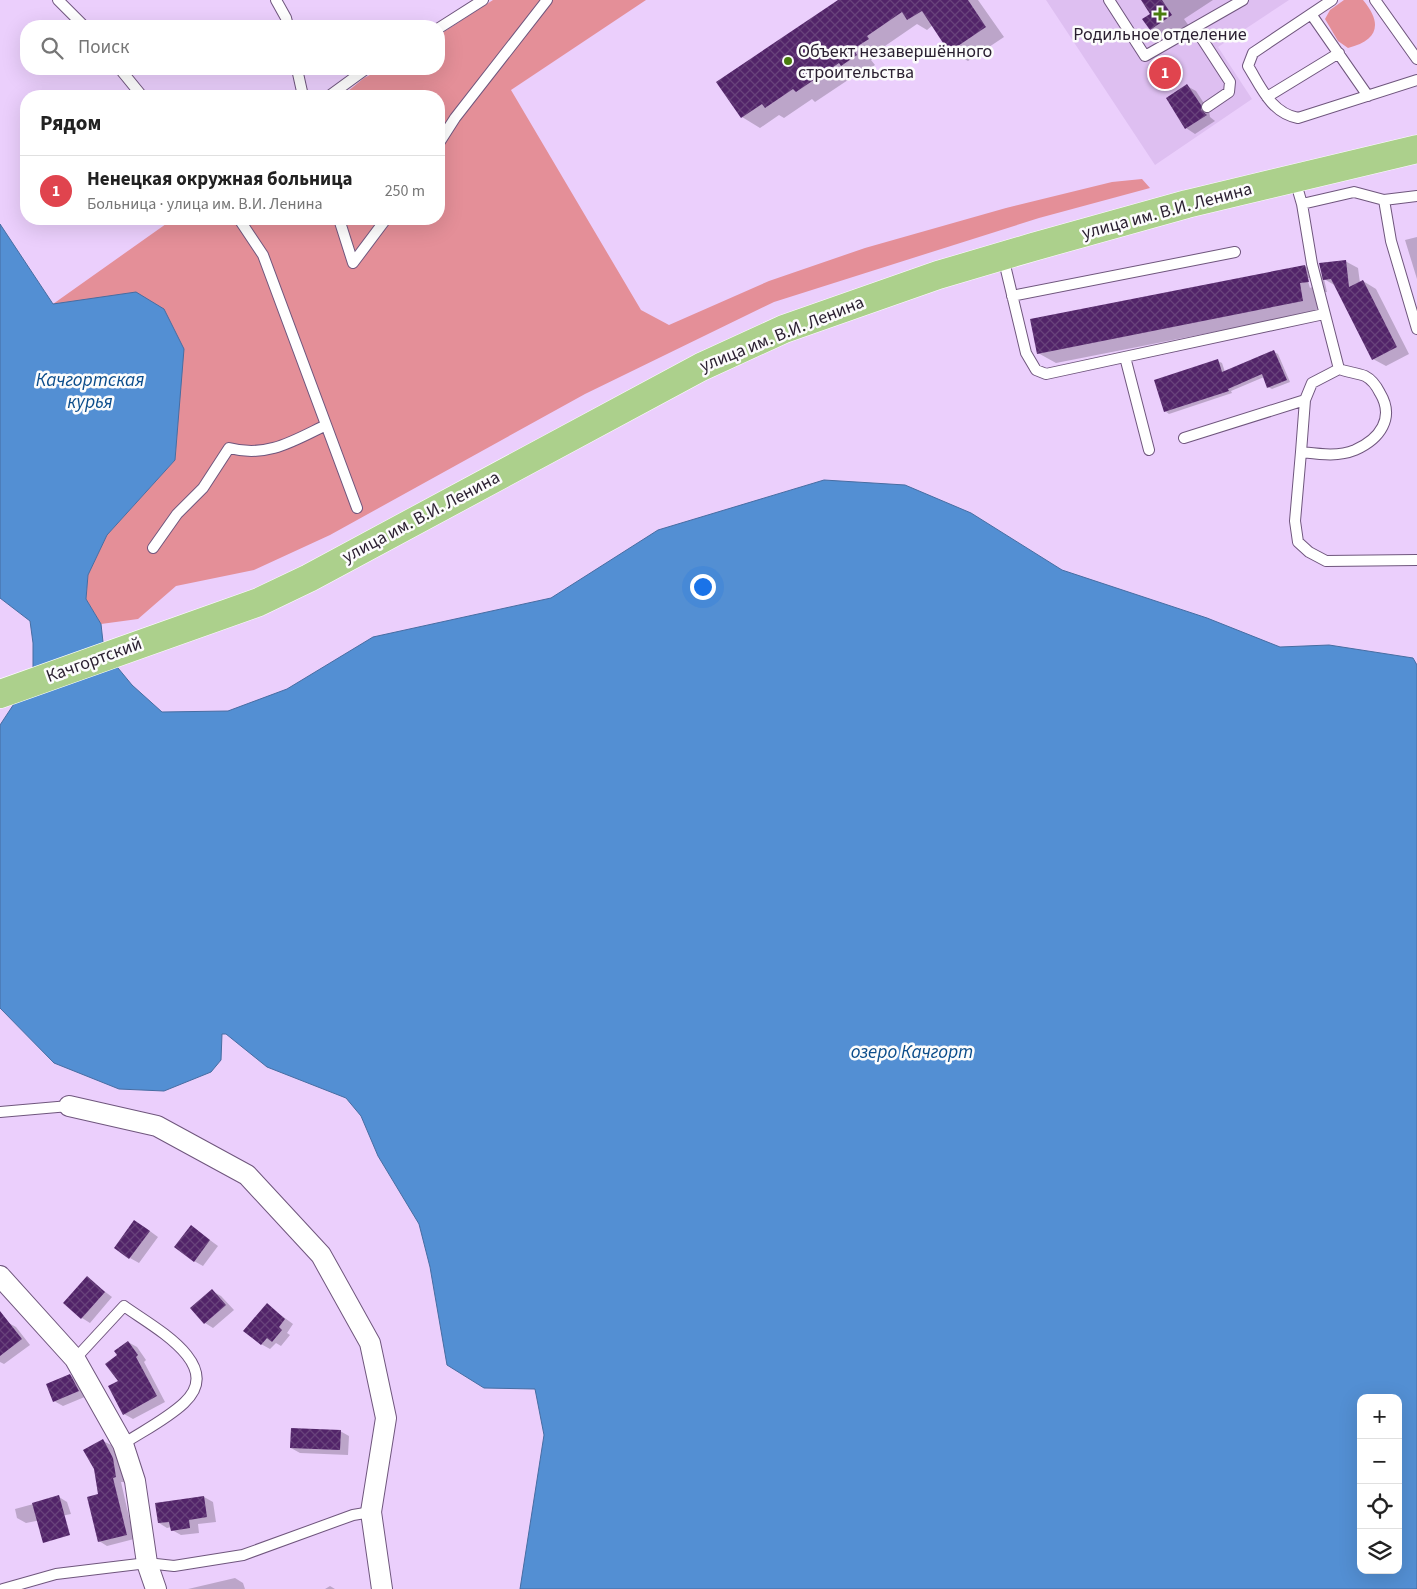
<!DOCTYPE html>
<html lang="ru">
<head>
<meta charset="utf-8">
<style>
	:root { --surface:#fff; --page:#f2f2f2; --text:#222; --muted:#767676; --line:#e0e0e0; --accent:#2563eb }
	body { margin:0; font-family:"Source Sans 3",sans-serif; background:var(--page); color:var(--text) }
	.controls { position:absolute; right:15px; bottom:15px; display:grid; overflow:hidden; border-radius:10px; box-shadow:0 5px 20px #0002 }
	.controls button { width:45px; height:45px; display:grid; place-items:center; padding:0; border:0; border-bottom:1px solid var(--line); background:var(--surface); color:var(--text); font:25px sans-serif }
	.you { position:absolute; left:702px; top:586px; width:18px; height:18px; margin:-12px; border:4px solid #fff; border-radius:50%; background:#1a73e8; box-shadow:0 0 0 8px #1a73e833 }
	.badge { display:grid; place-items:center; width:32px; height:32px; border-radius:50%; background:var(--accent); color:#fff; font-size:16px; font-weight:700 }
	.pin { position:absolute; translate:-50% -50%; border:2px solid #fff; box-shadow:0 1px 5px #0006 }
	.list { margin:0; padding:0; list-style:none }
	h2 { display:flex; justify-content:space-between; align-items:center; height:65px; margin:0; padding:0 20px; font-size:21px }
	h2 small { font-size:16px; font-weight:400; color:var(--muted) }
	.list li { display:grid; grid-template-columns:32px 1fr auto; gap:15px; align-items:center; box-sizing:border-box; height:70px; padding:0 20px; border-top:1px solid var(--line) }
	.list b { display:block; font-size:19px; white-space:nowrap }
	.list p { margin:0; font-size:16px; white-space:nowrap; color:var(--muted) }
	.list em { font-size:16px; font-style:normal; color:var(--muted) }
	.icon { flex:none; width:28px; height:28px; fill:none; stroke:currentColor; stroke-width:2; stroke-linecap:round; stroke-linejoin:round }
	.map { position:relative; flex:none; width:1417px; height:1589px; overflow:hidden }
	.search { position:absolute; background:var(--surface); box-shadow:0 5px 20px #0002; left:20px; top:20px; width:425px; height:55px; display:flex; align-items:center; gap:12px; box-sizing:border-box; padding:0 18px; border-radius:20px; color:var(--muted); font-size:19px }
	.panel { position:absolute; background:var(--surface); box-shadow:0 5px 20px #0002; left:20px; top:90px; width:425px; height:135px; border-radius:20px }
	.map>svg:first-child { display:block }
	.built { fill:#debff1 }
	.green { fill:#e48f98 }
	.water { fill:#538fd3; stroke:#476da2; fill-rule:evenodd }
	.shadow { fill:#0003; fill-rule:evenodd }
	.building { fill:url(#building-cross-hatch) }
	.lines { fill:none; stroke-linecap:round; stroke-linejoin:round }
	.service-casing { stroke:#6f567d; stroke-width:12 }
	.minor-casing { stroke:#6f567d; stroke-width:22 }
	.primary-casing { stroke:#fff; stroke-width:29 }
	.service { stroke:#fff; stroke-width:10 }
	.minor { stroke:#fff; stroke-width:20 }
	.primary { stroke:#acd08c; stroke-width:28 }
	.poi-dot { fill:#4a7d0f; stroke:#fcfcfc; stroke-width:2 }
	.labels { text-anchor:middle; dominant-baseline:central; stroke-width:5; stroke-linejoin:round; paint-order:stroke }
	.poi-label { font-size:18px; fill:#2a1f30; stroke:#fcfcfc }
	.street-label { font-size:18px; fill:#2a1f30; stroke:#fcfcfc }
	.water-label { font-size:19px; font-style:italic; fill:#0b4d8b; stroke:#fcfcfc }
</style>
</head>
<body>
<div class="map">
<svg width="1417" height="1589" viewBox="0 0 1417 1589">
	<defs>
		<pattern id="building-cross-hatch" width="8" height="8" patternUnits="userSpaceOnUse" patternTransform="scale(1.25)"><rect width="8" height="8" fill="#522469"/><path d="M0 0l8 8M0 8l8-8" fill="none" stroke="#68427b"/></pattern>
	</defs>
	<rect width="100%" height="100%" fill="#ebcffc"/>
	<!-- built -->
	<path class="built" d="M 1046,0 L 1289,0 L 1218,47 L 1252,99 L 1155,165 Z"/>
	<!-- green -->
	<path class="green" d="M 493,0 L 646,0 L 511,90 L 641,310 L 669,325 L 769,281 L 865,248 L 1006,208 L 1112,182 L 1142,179 L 1150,188 L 1039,218 L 774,302 L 585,394 L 330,535 L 254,570 L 176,586 L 138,619 L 101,624 L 86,599 L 88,575 L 107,535 L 175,460 L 178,418 L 53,304 L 173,219 L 439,219 L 439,96 L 342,96 L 364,78 L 381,69 L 439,69 L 439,35 Z
		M 1344,0 L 1363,0 C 1383,24 1378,40 1348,48 L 1338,41 L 1325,19 L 1330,10 Z"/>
	<!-- water -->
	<path class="water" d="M 0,224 L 53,304 L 136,292 L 164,309 L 184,349 L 175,460 L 107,535 L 88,575 L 86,599 L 101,624 L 104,651 L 132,685 L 162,712 L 228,711 L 287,689 L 373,637 L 551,598 L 658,530 L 824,480 L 905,485 L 971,513 L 1062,570 L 1207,618 L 1280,647 L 1329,645 L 1413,658 L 1417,665 L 1417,1589 L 520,1589 L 544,1435 L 535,1389 L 484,1388 L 447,1365 L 430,1267 L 419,1224 L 378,1156 L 361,1116 L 346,1098 L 267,1067 L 226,1034 L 222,1034 L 221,1060 L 211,1072 L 164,1091 L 119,1089 L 54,1063 L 0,1008 L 0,725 L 33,675 L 33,643 L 30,621 L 0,598 ZM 1361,1398 L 1398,1398 L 1398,1570 L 1361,1570 Z"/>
	<!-- shadow -->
	<path class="shadow" d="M 840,0 L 978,0 L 1004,37 L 968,61 L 950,51 L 933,25 L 927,30 L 917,24 L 885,46 L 887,49 L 871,60 L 875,65 L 860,75 L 857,74 L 815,102 L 812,99 L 784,118 L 779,115 L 760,128 L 742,117 Z
		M 1142,0 L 1213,0 L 1184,19 L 1189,26 L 1169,40 L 1151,29 L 1151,14 Z
		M 1187,86 L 1196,91 L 1209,111 L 1210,117 L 1215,121 L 1195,134 L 1186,128 L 1167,99 Z
		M 1417,237 L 1417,279 L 1405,240 Z
		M 1345,261 L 1358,268 L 1360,283 L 1363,281 L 1376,289 L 1409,354 L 1386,366 L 1373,359 L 1336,286 L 1324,279 L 1327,292 L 1317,293 L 1321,311 L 1056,363 L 1038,353 L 1305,266 L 1324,277 ZM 1307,278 L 1310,278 L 1312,287 L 1310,288 Z
		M 1274,352 L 1278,354 L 1290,382 L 1272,389 L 1268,387 L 1264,377 L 1231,391 L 1232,393 L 1169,414 L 1165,411 L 1218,361 L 1222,363 L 1225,372 Z
		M 143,1226 L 158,1237 L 139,1263 L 130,1258 Z
		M 192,1227 L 218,1246 L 203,1266 L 194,1261 Z
		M 87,1278 L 112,1297 L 90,1323 L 82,1318 Z
		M 212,1291 L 221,1296 L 234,1310 L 213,1328 L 205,1323 Z
		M 267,1305 L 293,1324 L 287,1333 L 290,1335 L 281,1346 L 276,1343 L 270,1349 L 261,1344 Z
		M 7,1322 L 16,1327 L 30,1345 L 4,1364 L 0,1362 L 0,1327 Z
		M 128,1342 L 137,1347 L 146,1360 L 144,1362 L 165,1402 L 133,1419 L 124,1414 L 120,1381 L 119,1355 Z
		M 69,1375 L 78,1380 L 87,1396 L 63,1406 L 54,1401 Z
		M 340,1431 L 349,1436 L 348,1455 L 300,1453 L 291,1448 Z
		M 103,1441 L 111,1445 L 121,1464 L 124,1482 L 121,1482 L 134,1539 L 107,1546 L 99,1541 L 100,1495 L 95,1469 Z
		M 59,1497 L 67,1502 L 71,1514 L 26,1523 L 17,1518 L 15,1509 Z
		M 204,1497 L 213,1502 L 216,1522 L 198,1524 L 199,1533 L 181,1535 L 172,1530 L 171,1527 L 167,1528 L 159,1523 Z
		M 235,1578 L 243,1583 L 245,1589 L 188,1589 Z
		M 330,1586 L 335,1589 L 325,1589 Z"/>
	<!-- building -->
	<path class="building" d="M 838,0 L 968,0 L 986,27 L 949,52 L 922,11 L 907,20 L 902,12 L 867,36 L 869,39 L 853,49 L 857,55 L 841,66 L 839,63 L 796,92 L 793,89 L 765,108 L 762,104 L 741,118 L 716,82 Z
		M 1141,0 L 1162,0 L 1172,15 L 1150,30 L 1142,19 L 1150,14 Z
		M 1187,84 L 1201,105 L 1201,110 L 1207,115 L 1185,129 L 1166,98 Z
		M 1346,260 L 1349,287 L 1363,280 L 1397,347 L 1372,360 L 1331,279 L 1323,280 L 1319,263 Z
		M 1305,265 L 1309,282 L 1300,283 L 1303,301 L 1037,354 L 1030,319 Z
		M 1274,350 L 1287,380 L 1267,388 L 1262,374 L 1228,389 L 1229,391 L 1164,412 L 1154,380 L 1218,359 L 1222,372 Z
		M 134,1220 L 150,1231 L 129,1259 L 114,1248 Z
		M 191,1225 L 210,1240 L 194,1262 L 174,1247 Z
		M 87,1276 L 105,1292 L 81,1319 L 63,1303 Z
		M 212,1289 L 226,1305 L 204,1324 L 190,1308 Z
		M 267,1303 L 285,1319 L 279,1327 L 282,1330 L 272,1342 L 267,1338 L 261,1345 L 243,1331 Z
		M 0,1311 L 22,1339 L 0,1356 Z
		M 128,1341 L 138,1355 L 136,1357 L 157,1396 L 123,1415 L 108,1386 L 118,1381 L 105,1364 L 117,1355 L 114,1351 Z
		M 70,1374 L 79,1391 L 53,1402 L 46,1384 Z
		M 291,1428 L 341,1430 L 340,1450 L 290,1448 Z
		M 103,1439 L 113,1458 L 116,1477 L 113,1478 L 127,1535 L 98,1542 L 87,1497 L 98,1494 L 94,1469 L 83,1450 Z
		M 59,1495 L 70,1535 L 43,1543 L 32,1503 Z
		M 204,1496 L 207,1517 L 189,1520 L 190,1528 L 171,1531 L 169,1522 L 158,1523 L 155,1503 Z"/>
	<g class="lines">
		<defs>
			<path id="service" d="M 58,0 L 84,26
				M 276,0 L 286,18 L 288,26
				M 1109,0 L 1145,56 L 1243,0
				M 1332,0 L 1253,53 L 1248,66 C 1261,87 1271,113 1298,118 L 1417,80
				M 1375,0 L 1417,59
				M 1311,14 L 1368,96
				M 439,28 L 483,0
				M 1195,28 L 1230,82 L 1229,92 L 1207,107
				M 120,69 L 142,96
				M 297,69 L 303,96
				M 329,96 L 366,69
				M 1267,97 L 1339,53
				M 439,143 L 455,118 L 547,0
				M 1295,180 L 1302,204 L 1354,192 L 1384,200
				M 1417,196 L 1384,200 L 1391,241 L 1417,329
				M 1302,204 L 1312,264 L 1339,369
				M 239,219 L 263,255 L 357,508
				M 339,219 L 353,263
				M 1003,257 L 1026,353 L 1036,370 L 1046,374 L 1324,314
				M 353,263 L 386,219
				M 1012,296 L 1235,252
				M 1125,357 L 1149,450
				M 1339,369 C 1347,372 1357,373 1365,376 C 1371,379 1377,387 1380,393 C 1395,418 1380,439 1355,450 C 1338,457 1319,454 1301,452 L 1305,400 L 1312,383 Z
				M 1184,438 L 1305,400
				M 1301,452 L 1295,521 L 1298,542 L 1309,552 L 1326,561 L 1417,560
				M 153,548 L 177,514 L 203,488 L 229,448 C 267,458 293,441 326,425
				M 0,1112 L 69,1106
				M 75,1359 L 124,1306 C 151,1326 226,1364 184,1403 C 167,1419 143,1431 123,1444
				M 3,1589 L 56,1574 L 147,1563 L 174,1566 L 243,1555 L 353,1515 L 371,1512"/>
			<path id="minor" d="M 69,1106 L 157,1126 L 247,1175 L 321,1255 L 370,1343 L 386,1418 L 371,1512 L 382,1589
				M 0,1276 L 75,1359 L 123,1444 L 135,1481 L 147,1563 L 156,1589"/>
			<path id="primary" d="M 0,694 L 259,602 L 309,578 L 701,367 L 784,329 L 938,275 L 1033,247 L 1187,204 L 1417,149"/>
		</defs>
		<!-- service casing -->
		<use href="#service" class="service-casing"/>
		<!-- minor casing -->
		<use href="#minor" class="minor-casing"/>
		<!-- primary casing -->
		<use href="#primary" class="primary-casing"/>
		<!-- service -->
		<use href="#service" class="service"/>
		<!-- minor -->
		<use href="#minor" class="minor"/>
		<!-- primary -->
		<use href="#primary" class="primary"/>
	</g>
	<!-- markers -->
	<g class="poi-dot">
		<path d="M1157.5 6.5h5v5h5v5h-5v5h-5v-5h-5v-5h5z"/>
		<circle cx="788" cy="61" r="5"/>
	</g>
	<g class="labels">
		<!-- poi labels -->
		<g class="poi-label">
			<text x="1160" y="34">Родильное отделение</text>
			<text x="798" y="51" text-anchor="start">Объект незавершённого<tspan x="798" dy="21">строительства</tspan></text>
		</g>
		<!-- street labels -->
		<g class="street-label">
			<text transform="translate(1167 211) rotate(-15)">улица им. В.И. Ленина</text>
			<text transform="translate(782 334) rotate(-22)">улица им. В.И. Ленина</text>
			<text transform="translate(421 517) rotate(-28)">улица им. В.И. Ленина</text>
			<text transform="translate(94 660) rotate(-20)">Качгортский</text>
		</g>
		<!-- water labels -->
		<g class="water-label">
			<text x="90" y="380">Качгортская<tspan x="90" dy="22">курья</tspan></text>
			<text x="912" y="1052">озеро Качгорт</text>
		</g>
	</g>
</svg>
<div class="controls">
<button>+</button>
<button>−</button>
<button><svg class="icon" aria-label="locate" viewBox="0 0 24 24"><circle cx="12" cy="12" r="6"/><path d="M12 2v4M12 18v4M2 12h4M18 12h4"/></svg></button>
<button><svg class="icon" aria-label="layers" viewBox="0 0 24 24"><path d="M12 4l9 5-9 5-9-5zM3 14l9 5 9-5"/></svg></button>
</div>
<div class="you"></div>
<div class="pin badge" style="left:1165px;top:73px;background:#e0444e">1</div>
<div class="search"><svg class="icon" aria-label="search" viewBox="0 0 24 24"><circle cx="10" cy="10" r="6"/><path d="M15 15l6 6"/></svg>Поиск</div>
<section class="panel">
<h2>Рядом<small></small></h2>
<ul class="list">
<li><span class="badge" style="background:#e0444e">1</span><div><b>Ненецкая окружная больница</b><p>Больница · улица им. В.И. Ленина</p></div><em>250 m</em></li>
</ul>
</section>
</div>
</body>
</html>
